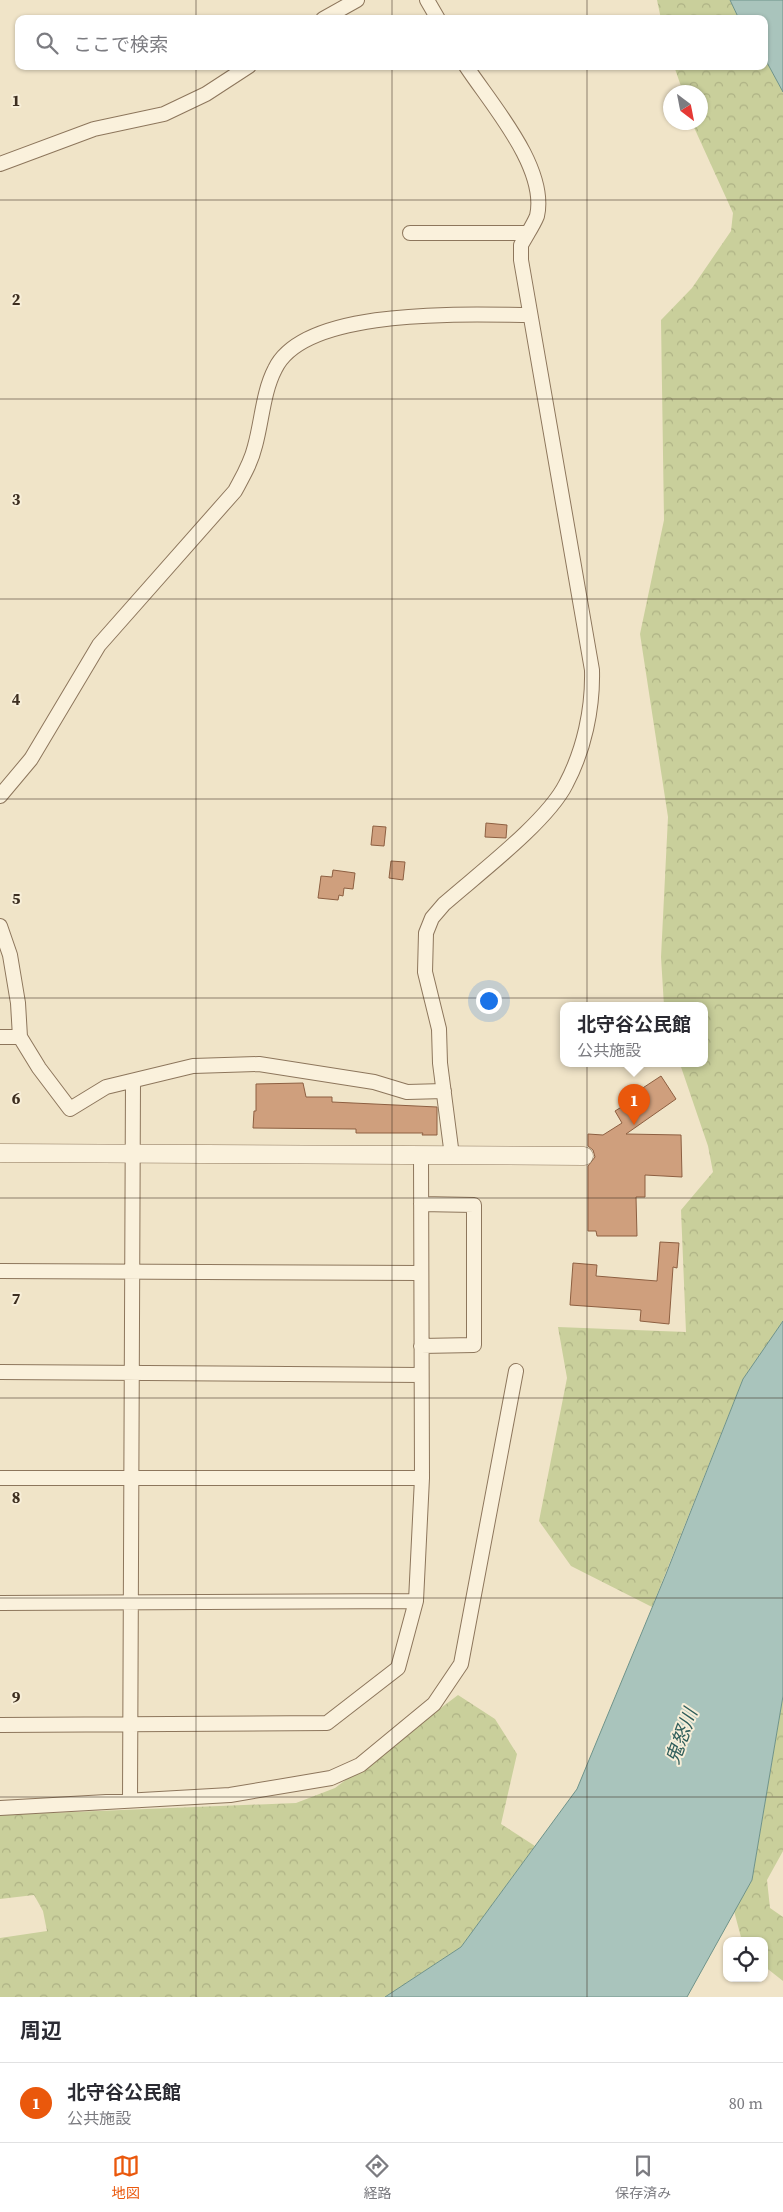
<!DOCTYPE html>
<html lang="ja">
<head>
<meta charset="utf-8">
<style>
	:root { --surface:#fff; --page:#f7f7f7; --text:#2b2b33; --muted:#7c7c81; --line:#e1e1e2; --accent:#ea580c }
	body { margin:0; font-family:"Source Serif 4","Noto Sans JP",serif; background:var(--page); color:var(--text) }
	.controls { position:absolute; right:15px; bottom:15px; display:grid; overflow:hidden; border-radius:10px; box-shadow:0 1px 4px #0004 }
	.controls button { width:45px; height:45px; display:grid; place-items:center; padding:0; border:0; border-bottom:1px solid var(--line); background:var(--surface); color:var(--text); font:25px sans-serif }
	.compass { position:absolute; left:663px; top:85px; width:45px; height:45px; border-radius:50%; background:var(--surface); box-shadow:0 1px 4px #0004; rotate:148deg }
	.you { position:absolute; left:488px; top:1000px; width:18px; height:18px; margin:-12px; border:4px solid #fff; border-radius:50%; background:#1a73e8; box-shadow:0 0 0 8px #1a73e833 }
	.badge { display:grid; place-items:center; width:32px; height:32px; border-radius:50%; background:var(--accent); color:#fff; font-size:16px; font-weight:700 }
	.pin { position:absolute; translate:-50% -41px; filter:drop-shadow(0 1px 2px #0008) }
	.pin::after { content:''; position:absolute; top:26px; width:18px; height:15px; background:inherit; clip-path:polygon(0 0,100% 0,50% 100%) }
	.popup { position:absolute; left:560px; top:1002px; width:148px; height:65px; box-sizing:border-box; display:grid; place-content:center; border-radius:10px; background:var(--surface); filter:drop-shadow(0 1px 4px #0005); font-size:16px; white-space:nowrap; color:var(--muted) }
	.popup b { font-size:19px; color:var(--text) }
	.popup::after { content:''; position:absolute; left:50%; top:100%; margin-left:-10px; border:10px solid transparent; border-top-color:var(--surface) }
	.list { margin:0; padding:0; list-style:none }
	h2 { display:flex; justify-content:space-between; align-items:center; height:65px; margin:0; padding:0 20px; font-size:21px }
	h2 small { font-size:16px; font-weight:400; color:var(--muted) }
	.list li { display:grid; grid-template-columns:32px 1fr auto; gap:15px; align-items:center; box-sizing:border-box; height:80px; padding:0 20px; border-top:1px solid var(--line) }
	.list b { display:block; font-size:19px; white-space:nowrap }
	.list p { margin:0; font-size:16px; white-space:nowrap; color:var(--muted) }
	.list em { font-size:16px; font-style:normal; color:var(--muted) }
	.icon { flex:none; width:28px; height:28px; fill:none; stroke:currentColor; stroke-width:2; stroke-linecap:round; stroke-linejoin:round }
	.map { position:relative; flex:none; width:783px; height:1997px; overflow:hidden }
	.search { position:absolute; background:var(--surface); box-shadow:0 1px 4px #0004; left:15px; right:15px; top:15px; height:55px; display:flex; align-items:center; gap:12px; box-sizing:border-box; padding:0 18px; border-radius:10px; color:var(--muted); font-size:19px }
	.sheet { height:145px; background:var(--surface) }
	nav { display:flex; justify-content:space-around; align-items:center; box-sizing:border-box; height:70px; border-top:1px solid var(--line); background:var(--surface); font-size:14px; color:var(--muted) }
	nav a { display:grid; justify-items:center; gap:2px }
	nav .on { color:var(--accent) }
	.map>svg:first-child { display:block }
	.forest { fill:url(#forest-crowns) }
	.water { fill:#a9c4bc; stroke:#6f938a }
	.building { fill:#cf9f7d; stroke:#8d5f41 }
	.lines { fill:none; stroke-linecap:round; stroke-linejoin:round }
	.minor-casing { stroke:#8d765c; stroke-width:16 }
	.tertiary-casing { stroke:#8d765c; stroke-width:19 }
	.minor { stroke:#faf1dc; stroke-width:14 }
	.tertiary { stroke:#faf1dc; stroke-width:18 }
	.grid { fill:none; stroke:#3d2e20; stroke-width:1; stroke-opacity:0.55 }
	.labels { text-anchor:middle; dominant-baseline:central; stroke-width:4; stroke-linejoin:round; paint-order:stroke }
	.water-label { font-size:19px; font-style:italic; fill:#2f5d5a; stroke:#f7eed8 }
	.grid-label { font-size:16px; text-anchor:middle; font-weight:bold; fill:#3d2e20; stroke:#f7eed8; stroke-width:4; stroke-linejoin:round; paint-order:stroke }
</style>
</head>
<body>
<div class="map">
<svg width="783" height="1997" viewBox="0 0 783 1997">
	<defs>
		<pattern id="forest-crowns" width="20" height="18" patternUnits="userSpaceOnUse" patternTransform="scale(1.25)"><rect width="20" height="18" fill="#c9cf9b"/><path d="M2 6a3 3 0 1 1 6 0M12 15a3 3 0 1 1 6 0" fill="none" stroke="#aeb285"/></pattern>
	</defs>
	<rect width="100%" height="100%" fill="#f0e4c8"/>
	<!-- forest -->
	<path class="forest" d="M 657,0 L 730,0 L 739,19 L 661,19 Z
		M 764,57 L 783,92 L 783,1321 L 743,1379 L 652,1607 L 571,1566 L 539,1521 L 567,1378 L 558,1327 L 686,1332 L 681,1210 L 713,1172 L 708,1146 L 680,1064 L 704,1064 L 704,1006 L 664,1006 L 661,957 L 668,817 L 640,634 L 664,520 L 661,320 L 692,288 L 731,231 L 733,213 L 692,123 L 700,122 L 700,92 L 683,92 L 674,66 L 764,66 Z
		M 458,1695 L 495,1719 L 517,1754 L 501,1824 L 535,1846 L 461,1947 L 385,1997 L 0,1997 L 0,1938 L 47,1931 L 43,1911 L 34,1895 L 0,1899 L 0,1815 L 296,1803 L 335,1788 Z
		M 783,1696 L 783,1851 L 767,1880 L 770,1908 L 783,1917 L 783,1981 L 764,1966 L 764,1941 L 742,1941 L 734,1911 L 752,1880 Z"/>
	<!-- water -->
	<path class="water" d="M 730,0 L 783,0 L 783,92 L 764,57 L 764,19 L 739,19 Z
		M 783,1321 L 783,1696 L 752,1880 L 687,1997 L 385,1997 L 461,1947 L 577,1789 L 666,1574 L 743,1379 Z"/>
	<!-- building -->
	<path class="building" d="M 486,823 L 507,825 L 506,838 L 485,837 Z
		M 373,826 L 386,827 L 384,846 L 371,845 Z
		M 391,861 L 405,862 L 403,880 L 389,878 Z
		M 333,870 L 355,873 L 353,889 L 344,888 L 343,896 L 339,895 L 338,900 L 318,898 L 321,876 L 332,877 Z
		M 661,1076 L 676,1099 L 626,1134 L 681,1135 L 682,1177 L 645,1175 L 645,1197 L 636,1197 L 637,1236 L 597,1236 L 596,1231 L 588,1231 L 588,1166 L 595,1157 L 593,1150 L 588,1146 L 588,1134 L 603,1135 L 622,1123 L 615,1111 L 628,1103 L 626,1099 Z
		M 303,1083 L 306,1097 L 332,1097 L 332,1102 L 437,1107 L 437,1135 L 422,1135 L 423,1133 L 356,1133 L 356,1129 L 253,1128 L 254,1111 L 256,1111 L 256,1084 Z
		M 660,1242 L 679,1243 L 677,1268 L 673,1267 L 669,1324 L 640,1321 L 641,1310 L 570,1305 L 573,1263 L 597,1265 L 596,1276 L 657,1281 Z"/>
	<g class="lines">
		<defs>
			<path id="minor" d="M 427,0 L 438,19
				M 323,19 L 357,0
				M 0,164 L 94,129 L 164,114 L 206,94 L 249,66
				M 410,233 L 528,233 C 531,228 535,221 537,216 C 548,168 491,104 466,66
				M 0,796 L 31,759 L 99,645 L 235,491 C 243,476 251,463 255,446 C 262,421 263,392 275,369 C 305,306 470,315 530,315
				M 0,926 L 10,955 L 18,1003 L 20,1037 L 39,1068 L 70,1109 L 106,1087 L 193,1066 L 259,1064 L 374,1082 L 407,1092 L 444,1091
				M 0,1037 L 20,1037
				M 452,1156 L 440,1063 L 439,1029 L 425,972 L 426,933 L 432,918 L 444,904 C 478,874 547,822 566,784 C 584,750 593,709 592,670 L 521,260 L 521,245 L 528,233
				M 421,1204 L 474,1205 L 474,1345 L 421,1346
				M 0,1271 L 420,1273
				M 0,1372 L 421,1375
				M 0,1478 L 422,1478
				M 0,1603 L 416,1601
				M 0,1725 L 327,1723 L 398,1668 L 416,1601 L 422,1478 L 421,1156
				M 130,1801 L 133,1081
				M 0,1808 L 230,1795 L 331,1778 L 360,1765 L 434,1704 L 461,1664 L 516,1371"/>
			<path id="tertiary" d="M 0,1153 L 584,1156"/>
		</defs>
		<!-- minor casing -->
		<use href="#minor" class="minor-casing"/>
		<!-- tertiary casing -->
		<use href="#tertiary" class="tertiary-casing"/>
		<!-- minor -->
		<use href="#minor" class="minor"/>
		<!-- tertiary -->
		<use href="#tertiary" class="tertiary"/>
	</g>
	<!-- grid -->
	<path class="grid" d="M 196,0 L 196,19M 392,0 L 392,19M 587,0 L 587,19M 196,66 L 196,1997M 392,66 L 392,1997M 587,66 L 587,1997M 0,200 L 783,200M 0,399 L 783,399M 0,599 L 783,599M 0,799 L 783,799M 0,998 L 783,998M 0,1198 L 783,1198M 0,1398 L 783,1398M 0,1598 L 783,1598M 0,1797 L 783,1797"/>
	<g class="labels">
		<!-- water labels -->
		<g class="water-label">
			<text transform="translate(681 1736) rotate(-70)">鬼怒川</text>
		</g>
	</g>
	<g class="grid-label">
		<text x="16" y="106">1</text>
		<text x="16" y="305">2</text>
		<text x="16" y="505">3</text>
		<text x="16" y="705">4</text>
		<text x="16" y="904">5</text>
		<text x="16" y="1104">6</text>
		<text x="16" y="1304">7</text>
		<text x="16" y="1503">8</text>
		<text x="16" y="1703">9</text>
	</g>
</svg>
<div class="controls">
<button><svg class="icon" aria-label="locate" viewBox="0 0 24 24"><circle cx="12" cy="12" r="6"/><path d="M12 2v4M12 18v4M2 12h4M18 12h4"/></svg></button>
</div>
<svg class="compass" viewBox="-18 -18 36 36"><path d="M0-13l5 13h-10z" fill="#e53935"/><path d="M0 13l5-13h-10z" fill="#7c7c81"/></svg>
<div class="you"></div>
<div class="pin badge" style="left:634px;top:1125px">1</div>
<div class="popup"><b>北守谷公民館</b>公共施設</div>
<div class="search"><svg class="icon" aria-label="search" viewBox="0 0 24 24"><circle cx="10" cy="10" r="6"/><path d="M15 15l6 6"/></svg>ここで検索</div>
</div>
<section class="sheet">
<h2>周辺<small></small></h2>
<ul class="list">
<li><span class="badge">1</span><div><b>北守谷公民館</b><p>公共施設</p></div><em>80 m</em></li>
</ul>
</section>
<nav>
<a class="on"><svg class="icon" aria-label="map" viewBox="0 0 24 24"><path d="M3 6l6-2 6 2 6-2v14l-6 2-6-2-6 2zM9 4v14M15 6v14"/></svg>地図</a>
<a><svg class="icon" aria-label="directions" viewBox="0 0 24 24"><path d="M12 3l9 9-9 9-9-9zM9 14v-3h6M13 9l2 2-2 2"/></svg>経路</a>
<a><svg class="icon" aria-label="saved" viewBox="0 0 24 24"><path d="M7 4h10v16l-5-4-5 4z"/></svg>保存済み</a>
</nav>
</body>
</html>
